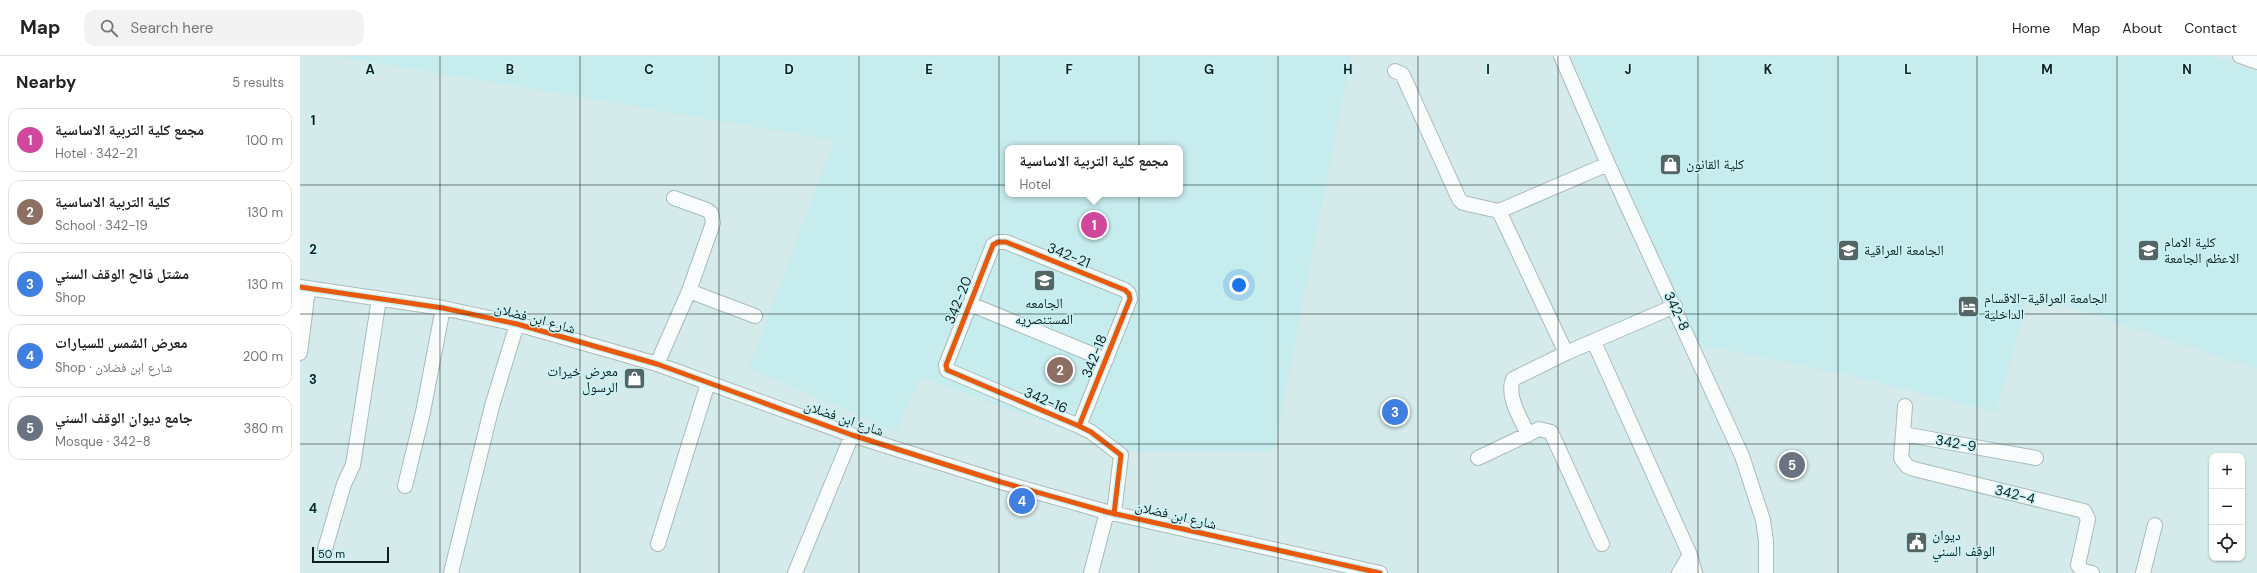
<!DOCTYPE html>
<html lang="en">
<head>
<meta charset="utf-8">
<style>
	:root { --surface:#fff; --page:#f2f2f2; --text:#222; --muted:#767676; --line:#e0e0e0; --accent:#2563eb }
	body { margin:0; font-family:"DM Sans","Noto Naskh Arabic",sans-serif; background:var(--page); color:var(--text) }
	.controls { position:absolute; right:12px; bottom:12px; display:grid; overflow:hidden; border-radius:8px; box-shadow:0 1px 3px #0004 }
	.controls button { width:36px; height:36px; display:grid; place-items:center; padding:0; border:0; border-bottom:1px solid var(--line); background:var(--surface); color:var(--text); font:20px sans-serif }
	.scale { position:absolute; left:12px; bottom:10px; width:77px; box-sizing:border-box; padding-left:4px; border:2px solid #0f1e1f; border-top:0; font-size:11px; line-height:14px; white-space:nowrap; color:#0f1e1f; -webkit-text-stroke:3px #caf3f5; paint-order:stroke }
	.you { position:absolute; left:939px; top:229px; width:14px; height:14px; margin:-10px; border:3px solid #fff; border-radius:50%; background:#1a73e8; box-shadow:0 0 0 6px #1a73e833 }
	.badge { display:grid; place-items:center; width:26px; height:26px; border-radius:50%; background:var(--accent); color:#fff; font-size:13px; font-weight:700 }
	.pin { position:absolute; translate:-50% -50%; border:2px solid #fff; box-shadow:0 1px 4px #0006 }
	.popup { position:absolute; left:705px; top:89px; width:178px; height:52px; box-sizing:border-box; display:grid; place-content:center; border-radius:8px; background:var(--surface); filter:drop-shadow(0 1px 3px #0005); font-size:13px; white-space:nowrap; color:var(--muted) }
	.popup b { font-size:15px; color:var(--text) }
	.popup::after { content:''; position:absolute; left:50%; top:100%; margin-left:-8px; border:8px solid transparent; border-top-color:var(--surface) }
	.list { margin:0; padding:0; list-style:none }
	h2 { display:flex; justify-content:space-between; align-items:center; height:52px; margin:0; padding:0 16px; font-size:17px }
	h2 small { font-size:13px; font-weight:400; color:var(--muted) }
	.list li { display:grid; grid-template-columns:26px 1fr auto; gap:12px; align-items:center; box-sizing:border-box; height:64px; margin:0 8px 8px; padding:0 8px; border:1px solid var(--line); border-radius:12px }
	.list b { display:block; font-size:15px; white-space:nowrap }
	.list p { margin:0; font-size:13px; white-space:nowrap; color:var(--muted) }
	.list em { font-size:13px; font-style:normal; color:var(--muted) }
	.icon { flex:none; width:22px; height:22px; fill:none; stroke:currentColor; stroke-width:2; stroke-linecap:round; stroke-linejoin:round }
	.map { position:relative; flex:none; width:1957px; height:517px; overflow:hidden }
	header { display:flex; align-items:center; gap:24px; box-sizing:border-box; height:56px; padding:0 20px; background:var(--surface); border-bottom:1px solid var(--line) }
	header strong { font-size:19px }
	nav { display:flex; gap:22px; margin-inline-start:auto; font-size:14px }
	.search { width:280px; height:36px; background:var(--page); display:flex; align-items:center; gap:10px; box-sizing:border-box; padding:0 14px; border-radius:12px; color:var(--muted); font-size:15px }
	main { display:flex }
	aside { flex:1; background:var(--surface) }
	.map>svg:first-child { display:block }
	.built { fill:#c6ecee; fill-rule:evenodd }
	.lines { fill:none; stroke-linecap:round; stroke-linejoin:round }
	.minor-casing { stroke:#a9bbbc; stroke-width:16 }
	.minor { stroke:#f9fcfc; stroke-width:14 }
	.cycleway-casing { stroke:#caf3f5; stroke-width:8 }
	.cycleway { stroke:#e8590c; stroke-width:5 }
	.grid { fill:none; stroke:#0f1e1f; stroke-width:1; stroke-opacity:0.55 }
	.labels { text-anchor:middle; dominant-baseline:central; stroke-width:3; stroke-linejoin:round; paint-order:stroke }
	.poi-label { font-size:14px; fill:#0f1e1f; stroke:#caf3f5; text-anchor:start }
	.street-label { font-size:14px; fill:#0f1e1f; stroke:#caf3f5 }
	.grid-label { font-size:13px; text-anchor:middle; font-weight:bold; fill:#0f1e1f; stroke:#caf3f5; stroke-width:3; stroke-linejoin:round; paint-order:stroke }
</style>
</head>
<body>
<header>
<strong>Map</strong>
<div class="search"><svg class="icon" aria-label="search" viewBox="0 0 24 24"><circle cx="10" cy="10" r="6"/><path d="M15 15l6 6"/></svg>Search here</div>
<nav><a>Home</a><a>Map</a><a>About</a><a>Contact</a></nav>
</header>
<main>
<aside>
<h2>Nearby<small>5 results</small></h2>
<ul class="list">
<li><span class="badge" style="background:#d1479c">1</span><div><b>مجمع كلية التربية الاساسية</b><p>Hotel · 342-21</p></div><em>100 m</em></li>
<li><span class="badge" style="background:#8d6e63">2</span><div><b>كلية التربية الاساسية</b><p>School · 342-19</p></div><em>130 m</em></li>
<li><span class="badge" style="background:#3f7fe0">3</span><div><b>مشتل فالح الوقف السني</b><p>Shop</p></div><em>130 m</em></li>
<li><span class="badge" style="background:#3f7fe0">4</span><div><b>معرض الشمس للسيارات</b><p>Shop · شارع ابن فضلان</p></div><em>200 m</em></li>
<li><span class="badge" style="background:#6b7280">5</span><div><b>جامع ديوان الوقف السني</b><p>Mosque · 342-8</p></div><em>380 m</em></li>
</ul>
</aside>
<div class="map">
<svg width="1957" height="517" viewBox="0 0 1957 517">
	<rect width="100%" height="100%" fill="#d4eaeb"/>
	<!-- built -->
	<path class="built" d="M 36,0 L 1051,0 L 974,395 L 823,395 L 621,321 L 596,376 L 449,312 L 534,84 ZM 708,92 L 880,92 L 880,138 L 708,138 Z
		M 1271,0 L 1912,0 L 1957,16 L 1957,313 L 1730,237 L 1696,356 L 1557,321 L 1397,288 Z"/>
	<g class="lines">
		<defs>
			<path id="minor" d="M 1261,0 L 1308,108 L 1442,400 L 1463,464 L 1466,485 L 1466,517
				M 1940,0 L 1957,6
				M 1095,15 L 1102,18 L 1105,24 L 1159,143 L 1163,147 L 1199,155 L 1308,108
				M 1199,155 L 1266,297
				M 0,231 L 143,252 L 217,268 L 357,308 L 552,379 L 701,426 L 807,456 L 1080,517
				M 389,235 L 455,260
				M 670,248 L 806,304
				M 1294,286 L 1390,499 L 1395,517
				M 0,297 L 8,233
				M 357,308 L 389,235 L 413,167 L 411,157 L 407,154 L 374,142
				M 1605,350 L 1603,378 L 1736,402
				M 779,370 L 830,243 L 829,238 L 825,234 L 706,186 L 698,186 L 693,189 L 646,309 L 647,314 L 779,370 L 791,376 L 821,399 L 814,458
				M 1603,378 L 1601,402 L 1607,410 L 1614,413 L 1784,455 L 1788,463 L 1778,509 L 1783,515 L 1792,517
				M 1228,379 C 1221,362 1206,341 1213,323 L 1266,297 L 1375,250
				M 1178,402 L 1239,373 L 1251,376 L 1302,488
				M 105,430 L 123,356 L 143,252
				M 358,488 L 408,327
				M 25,493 L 44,428 L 53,409 L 79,243
				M 151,517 L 192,350 L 217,268
				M 495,517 L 552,379
				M 791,517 L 807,456
				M 1379,517 L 1390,499
				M 1843,517 L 1855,469"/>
		</defs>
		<!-- minor casing -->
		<use href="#minor" class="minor-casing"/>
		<!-- minor -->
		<use href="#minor" class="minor"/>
		<defs>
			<path id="cycleway" d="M 0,231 L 143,252 L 217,268 L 357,308 L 552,379 L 701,426 L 807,456 L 1080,517
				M 779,370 L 830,243 L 829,238 L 825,234 L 706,186 L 698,186 L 693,189 L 646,309 L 647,314 L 779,370 L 791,376 L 821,399 L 814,458"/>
		</defs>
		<!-- cycleway casing -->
		<use href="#cycleway" class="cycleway-casing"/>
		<!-- cycleway -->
		<use href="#cycleway" class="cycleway"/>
	</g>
	<!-- grid -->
	<path class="grid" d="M 140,0 L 140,517M 280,0 L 280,517M 419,0 L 419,517M 559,0 L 559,517M 699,0 L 699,517M 839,0 L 839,517M 978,0 L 978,517M 1118,0 L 1118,517M 1258,0 L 1258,517M 1398,0 L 1398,517M 1538,0 L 1538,517M 1677,0 L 1677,517M 1817,0 L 1817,517M 0,129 L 1957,129M 0,258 L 1957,258M 0,388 L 1957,388"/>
	<!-- icons -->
	<defs>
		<symbol id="shop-square" viewBox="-11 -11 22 22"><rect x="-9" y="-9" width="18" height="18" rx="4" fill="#546566" stroke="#caf3f5"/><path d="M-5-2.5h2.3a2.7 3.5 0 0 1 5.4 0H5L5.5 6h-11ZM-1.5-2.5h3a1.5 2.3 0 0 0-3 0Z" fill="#fff"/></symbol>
		<symbol id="university-square" viewBox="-11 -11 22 22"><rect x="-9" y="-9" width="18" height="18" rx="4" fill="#546566" stroke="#caf3f5"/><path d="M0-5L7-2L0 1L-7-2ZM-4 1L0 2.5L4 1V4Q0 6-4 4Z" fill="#fff"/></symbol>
		<symbol id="hotel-square" viewBox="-11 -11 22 22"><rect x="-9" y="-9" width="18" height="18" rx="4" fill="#546566" stroke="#caf3f5"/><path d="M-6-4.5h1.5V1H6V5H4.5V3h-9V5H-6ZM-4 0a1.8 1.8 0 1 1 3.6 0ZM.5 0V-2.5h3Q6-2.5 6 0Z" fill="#fff"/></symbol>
		<symbol id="civic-square" viewBox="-11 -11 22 22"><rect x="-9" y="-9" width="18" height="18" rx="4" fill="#546566" stroke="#caf3f5"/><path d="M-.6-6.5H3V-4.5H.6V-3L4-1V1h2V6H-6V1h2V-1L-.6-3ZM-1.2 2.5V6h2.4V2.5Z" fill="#fff"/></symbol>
	</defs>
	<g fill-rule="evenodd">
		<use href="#shop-square" x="1358" y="96" width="25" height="25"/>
		<use href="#university-square" x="1536" y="182" width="25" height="25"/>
		<use href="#university-square" x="1836" y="182" width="25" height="25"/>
		<use href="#university-square" x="732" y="212" width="25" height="25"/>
		<use href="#hotel-square" x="1656" y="238" width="25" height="25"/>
		<use href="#shop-square" x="322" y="310" width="25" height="25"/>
		<use href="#civic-square" x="1604" y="474" width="25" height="25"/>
	</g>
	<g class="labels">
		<!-- poi labels -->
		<g class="poi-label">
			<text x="1386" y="108">كلية القانون</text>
			<text x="1864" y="186">كلية الامام<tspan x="1864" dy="16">الاعظم الجامعة</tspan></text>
			<text x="1564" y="194">الجامعة العراقية</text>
			<text x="1684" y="242">الجامعة العراقية-الاقسام<tspan x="1684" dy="16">الداخلية</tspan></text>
			<text x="744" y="247" text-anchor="middle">الجامعه<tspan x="744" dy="16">المستنصريه</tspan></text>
			<text x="318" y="315" text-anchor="end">معرض خيرات<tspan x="318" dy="16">الرسول</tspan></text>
			<text x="1632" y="479">ديوان<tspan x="1632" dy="16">الوقف السني</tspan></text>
		</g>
		<!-- street labels -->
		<g class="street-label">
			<text transform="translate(769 199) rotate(22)">342-21</text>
			<text transform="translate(658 244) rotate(-68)">342-20</text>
			<text transform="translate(1377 255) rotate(65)">342-8</text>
			<text transform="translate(235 262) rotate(15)">شارع ابن فضلان</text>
			<text transform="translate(794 300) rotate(-68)">342-18</text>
			<text transform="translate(746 344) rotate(23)">342-16</text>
			<text transform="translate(544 362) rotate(19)">شارع ابن فضلان</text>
			<text transform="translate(1656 387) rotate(10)">342-9</text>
			<text transform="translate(1715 438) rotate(14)">342-4</text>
			<text transform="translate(876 459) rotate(13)">شارع ابن فضلان</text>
		</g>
	</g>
	<g class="grid-label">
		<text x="70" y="18">A</text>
		<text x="210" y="18">B</text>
		<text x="349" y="18">C</text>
		<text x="489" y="18">D</text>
		<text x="629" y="18">E</text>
		<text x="769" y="18">F</text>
		<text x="909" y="18">G</text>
		<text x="1048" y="18">H</text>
		<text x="1188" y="18">I</text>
		<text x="1328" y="18">J</text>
		<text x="1468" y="18">K</text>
		<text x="1608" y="18">L</text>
		<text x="1747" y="18">M</text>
		<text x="1887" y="18">N</text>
		<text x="13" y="69">1</text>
		<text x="13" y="198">2</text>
		<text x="13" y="328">3</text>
		<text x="13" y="457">4</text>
	</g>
</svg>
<div class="controls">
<button>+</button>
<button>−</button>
<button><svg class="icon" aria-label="locate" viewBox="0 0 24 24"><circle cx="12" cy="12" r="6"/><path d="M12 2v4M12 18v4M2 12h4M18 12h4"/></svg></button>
</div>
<div class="scale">50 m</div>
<div class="you"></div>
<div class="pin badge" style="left:794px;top:169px;background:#d1479c">1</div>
<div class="popup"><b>مجمع كلية التربية الاساسية</b>Hotel</div>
<div class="pin badge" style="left:760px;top:314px;background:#8d6e63">2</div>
<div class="pin badge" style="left:1095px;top:356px;background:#3f7fe0">3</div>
<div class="pin badge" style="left:722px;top:445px;background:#3f7fe0">4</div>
<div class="pin badge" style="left:1492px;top:409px;background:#6b7280">5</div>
</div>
</main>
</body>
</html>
